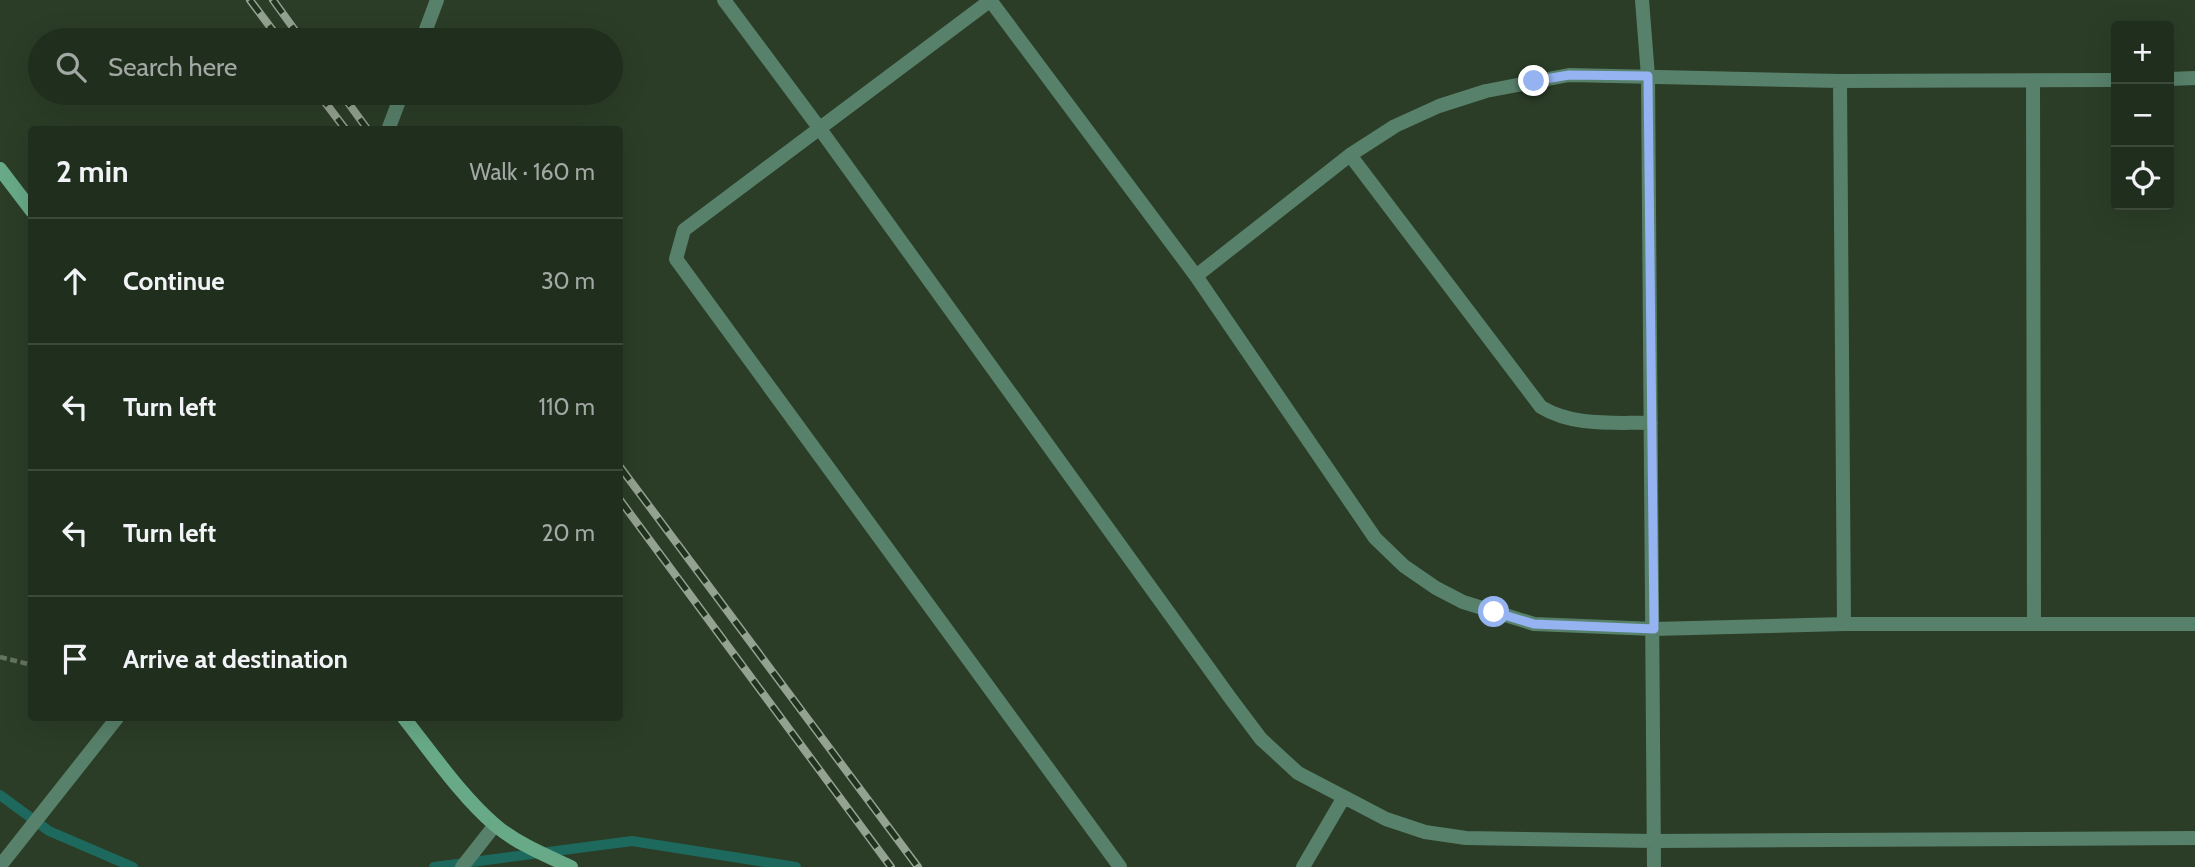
<!DOCTYPE html>
<html lang="en">
<head>
<meta charset="utf-8">
<style>
	:root { --surface:#202e1d; --page:#2d3a2a; --text:#f1f3f6; --muted:#a2a8a4; --line:#3d4a3b }
	body { margin:0; font-family:Cabin,sans-serif; background:var(--page); color:var(--text) }
	.controls { position:absolute; right:21px; top:21px; display:grid; overflow:hidden; border-radius:7px; box-shadow:0 7px 28px #0002 }
	.controls button { width:63px; height:63px; display:grid; place-items:center; padding:0; border:0; border-bottom:2px solid var(--line); background:var(--surface); color:var(--text); font:35px sans-serif }
	.stop { position:absolute; width:21px; height:21px; margin:-16px; border:5px solid #95b2f1; border-radius:50%; background:#fff }
	.stop.end { background:#95b2f1; border-color:#fff; box-shadow:0 2px 7px #0008 }
	.list { margin:0; padding:0; list-style:none }
	h2 { display:flex; justify-content:space-between; align-items:center; height:91px; margin:0; padding:0 28px; font-size:30px }
	h2 small { font-size:23px; font-weight:400; color:var(--muted) }
	.list li { display:grid; grid-template-columns:46px 1fr auto; gap:21px; align-items:center; box-sizing:border-box; height:126px; padding:0 28px; border-top:2px solid var(--line) }
	.list b { display:block; font-size:26px; white-space:nowrap }
	.list em { font-size:23px; font-style:normal; color:var(--muted) }
	.icon { flex:none; width:38px; height:38px; fill:none; stroke:currentColor; stroke-width:2; stroke-linecap:round; stroke-linejoin:round }
	.map { position:relative; flex:none; width:2195px; height:867px; overflow:hidden }
	.search { position:absolute; background:var(--surface); box-shadow:0 7px 28px #0002; left:28px; top:28px; width:595px; height:77px; display:flex; align-items:center; gap:18px; box-sizing:border-box; padding:0 24px; border-radius:38px; color:var(--muted); font-size:26px }
	.panel { position:absolute; background:var(--surface); box-shadow:0 7px 28px #0002; left:28px; top:126px; width:595px; height:595px; border-radius:7px }
	.map>svg:first-child { display:block }
	.lines { fill:none; stroke-linecap:round; stroke-linejoin:round }
	.stream { stroke:#1d695d; stroke-width:10 }
	.path { stroke:#647461; stroke-width:4.5; stroke-dasharray:7 3.5; stroke-linecap:butt }
	.street { stroke:#58816b; stroke-width:14 }
	.secondary { stroke:#68aa88; stroke-width:14 }
	.rail-casing { stroke:#94a291; stroke-width:8 }
	.rail { stroke:#21321e; stroke-width:5; stroke-dasharray:16; stroke-linecap:butt }
	.route { stroke:#95b2f1; stroke-width:9 }
</style>
</head>
<body>
<div class="map">
<svg width="2195" height="867" viewBox="0 0 2195 867">
	<rect width="100%" height="100%" fill="#2b3d27"/>
	<g class="lines">
		<!-- stream -->
		<path class="stream" d="M 0,795 L 49,831 L 133,867
			M 434,867 L 632,841 L 796,867"/>
		<!-- path -->
		<path class="path" d="M 0,657 L 32,665"/>
		<!-- street -->
		<path class="street" d="M 724,0 L 820,129 L 1231,699 L 1261,739 L 1298,773 L 1386,819 L 1425,832 L 1466,838 L 1654,841 L 2195,838
			M 990,0 L 1196,276 L 1375,538 L 1404,566 L 1436,588 L 1463,602 L 1534,624 L 1654,629 L 1844,624 L 2195,624
			M 991,0 L 684,230 L 676,259 L 1120,867
			M 1642,0 L 1648,76 L 1654,867
			M 422,40 L 437,0
			M 2169,79 L 2195,78
			M 1840,81 L 1844,624
			M 2033,82 L 2034,623
			M 388,130 L 402,93
			M 1350,155 L 1541,407 C 1574,427 1614,422 1651,423
			M 1196,276 L 1350,155 L 1395,126 L 1439,106 L 1486,91 L 1569,75 L 1840,81 L 2116,80
			M 0,866 L 117,718
			M 462,867 L 495,825
			M 1303,867 L 1344,797"/>
		<!-- secondary -->
		<path class="secondary" d="M 0,169 L 32,211
			M 404,718 C 431,752 462,797 495,825 C 516,843 545,855 571,867"/>
		<defs>
			<path id="rail" d="M 250,0 L 280,40
				M 273,0 L 302,40
				M 318,93 L 346,130
				M 341,93 L 368,130
				M 620,467 L 918,867
				M 620,500 L 891,867"/>
		</defs>
		<!-- rail casing -->
		<use href="#rail" class="rail-casing"/>
		<!-- rail -->
		<use href="#rail" class="rail"/>
	</g>
	<g class="lines">
		<!-- route -->
		<path class="route" d="M 1494,612 L 1534,624 L 1654,629 L 1648,76 L 1569,75 L 1534,81"/>
	</g>
</svg>
<div class="controls">
<button>+</button>
<button>−</button>
<button><svg class="icon" aria-label="locate" viewBox="0 0 24 24"><circle cx="12" cy="12" r="6"/><path d="M12 2v4M12 18v4M2 12h4M18 12h4"/></svg></button>
</div>
<div class="stop" style="left:1494px;top:612px"></div>
<div class="stop end" style="left:1534px;top:81px"></div>
<div class="search"><svg class="icon" aria-label="search" viewBox="0 0 24 24"><circle cx="10" cy="10" r="6"/><path d="M15 15l6 6"/></svg>Search here</div>
<section class="panel">
<h2>2 min<small>Walk · 160 m</small></h2>
<ul class="list">
<li><svg class="icon" aria-label="ahead" viewBox="0 0 24 24"><path d="M12 20V5M6 11l6-6 6 6"/></svg><div><b>Continue</b></div><em>30 m</em></li>
<li><svg class="icon" aria-label="left" viewBox="0 0 24 24"><path d="M17 20v-9H6M10 6l-5 5 5 5"/></svg><div><b>Turn left</b></div><em>110 m</em></li>
<li><svg class="icon" aria-label="left" viewBox="0 0 24 24"><path d="M17 20v-9H6M10 6l-5 5 5 5"/></svg><div><b>Turn left</b></div><em>20 m</em></li>
<li><svg class="icon" aria-label="arrive" viewBox="0 0 24 24"><path d="M6 21V4h12l-3 4 3 4H6"/></svg><div><b>Arrive at destination</b></div></li>
</ul>
</section>
</div>
</body>
</html>
